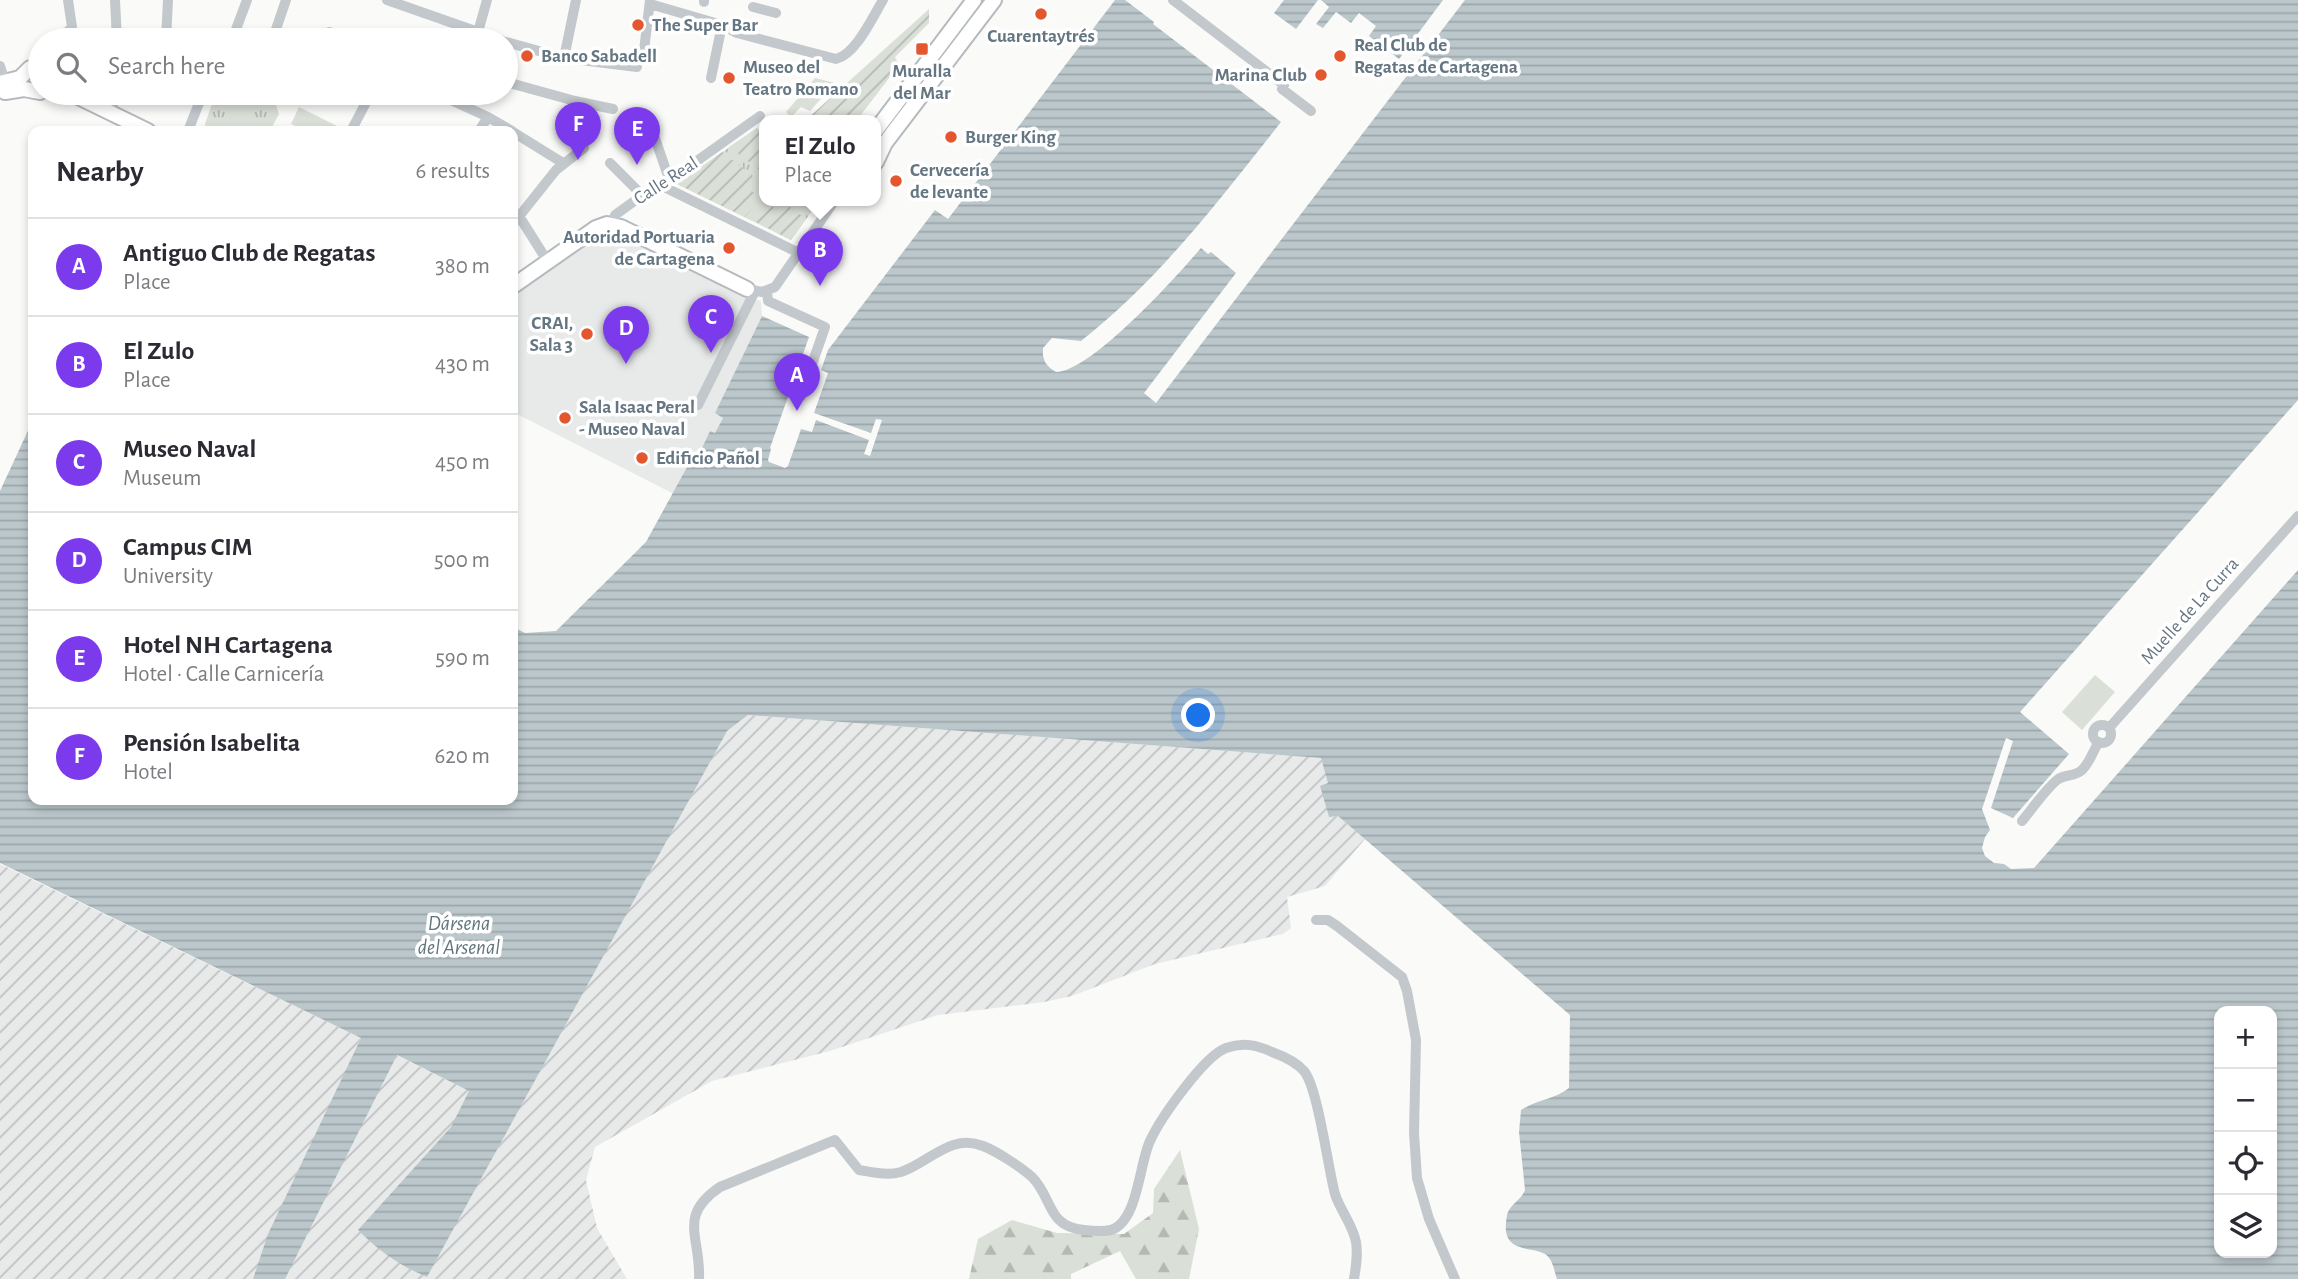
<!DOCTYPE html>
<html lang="en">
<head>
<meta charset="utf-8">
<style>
	:root { --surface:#fff; --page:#f2f2f3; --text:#2b2b33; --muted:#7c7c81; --line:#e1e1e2; --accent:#7c3aed }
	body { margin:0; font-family:"Alegreya Sans",sans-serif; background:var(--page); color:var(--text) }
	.controls { position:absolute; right:21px; bottom:21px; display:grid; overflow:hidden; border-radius:14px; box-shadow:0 4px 10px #0003 }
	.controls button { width:63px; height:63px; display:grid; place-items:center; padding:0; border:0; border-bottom:2px solid var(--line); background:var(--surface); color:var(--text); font:35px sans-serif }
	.you { position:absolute; left:1199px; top:716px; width:24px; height:24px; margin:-18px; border:5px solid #fff; border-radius:50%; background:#1a73e8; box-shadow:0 0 0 10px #1a73e833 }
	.badge { display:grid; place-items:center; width:46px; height:46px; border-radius:50%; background:var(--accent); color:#fff; font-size:23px; font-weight:700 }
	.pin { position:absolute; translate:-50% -58px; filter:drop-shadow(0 2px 4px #0008) }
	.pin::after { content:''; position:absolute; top:37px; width:24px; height:21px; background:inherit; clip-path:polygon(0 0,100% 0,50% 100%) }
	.popup { position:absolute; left:759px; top:115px; width:122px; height:91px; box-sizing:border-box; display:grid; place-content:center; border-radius:14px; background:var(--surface); filter:drop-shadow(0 2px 5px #0005); font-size:23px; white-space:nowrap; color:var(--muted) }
	.popup b { font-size:26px; color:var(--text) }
	.popup::after { content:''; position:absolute; left:50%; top:100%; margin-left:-14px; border:14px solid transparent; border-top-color:var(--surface) }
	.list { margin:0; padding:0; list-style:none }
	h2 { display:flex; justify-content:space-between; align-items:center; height:91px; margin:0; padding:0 28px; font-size:30px }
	h2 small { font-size:23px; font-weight:400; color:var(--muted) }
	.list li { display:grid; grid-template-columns:46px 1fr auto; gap:21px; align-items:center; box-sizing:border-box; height:98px; padding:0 28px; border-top:2px solid var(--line) }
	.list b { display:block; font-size:26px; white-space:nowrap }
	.list p { margin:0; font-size:23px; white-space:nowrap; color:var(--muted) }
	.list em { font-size:23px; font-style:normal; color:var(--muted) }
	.icon { flex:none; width:38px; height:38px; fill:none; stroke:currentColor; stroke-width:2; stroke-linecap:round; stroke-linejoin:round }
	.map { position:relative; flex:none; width:2298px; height:1279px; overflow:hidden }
	.search { position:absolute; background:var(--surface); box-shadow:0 4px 10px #0003; left:28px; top:28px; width:490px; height:77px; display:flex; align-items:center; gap:18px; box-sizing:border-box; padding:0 24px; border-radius:38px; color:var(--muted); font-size:26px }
	.panel { position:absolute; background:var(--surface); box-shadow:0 4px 10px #0003; left:28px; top:126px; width:490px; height:679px; border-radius:14px }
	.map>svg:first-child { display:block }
	.built { fill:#e8e9e9 }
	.industrial { fill:url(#industrial-furrows) }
	.grass { fill:url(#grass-tufts) }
	.forest { fill:url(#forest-firs) }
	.garden { fill:url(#garden-furrows) }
	.pitch { fill:#dadfd7 }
	.water { fill:url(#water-rules); fill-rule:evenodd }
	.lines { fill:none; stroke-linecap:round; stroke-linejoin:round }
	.major-casing { stroke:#b5babe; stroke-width:18 }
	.minor { stroke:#c3c8cc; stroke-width:10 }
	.major { stroke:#fff; stroke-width:14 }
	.poi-dot { fill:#e4572e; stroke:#fff; stroke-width:2.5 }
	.labels { text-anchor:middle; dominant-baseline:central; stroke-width:7; stroke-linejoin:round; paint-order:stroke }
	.poi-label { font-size:19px; font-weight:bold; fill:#657683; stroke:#fff; text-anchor:start }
	.street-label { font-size:19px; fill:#657683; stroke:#fff }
	.water-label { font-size:21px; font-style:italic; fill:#60757c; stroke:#fff }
</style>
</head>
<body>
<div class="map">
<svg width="2298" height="1279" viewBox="0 0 2298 1279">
	<defs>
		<pattern id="industrial-furrows" width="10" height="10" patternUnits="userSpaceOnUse" patternTransform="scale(1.75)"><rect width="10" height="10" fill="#e8e9e9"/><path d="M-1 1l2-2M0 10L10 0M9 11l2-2" fill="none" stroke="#c0c1c2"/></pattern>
		<pattern id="grass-tufts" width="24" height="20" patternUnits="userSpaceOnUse" patternTransform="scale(1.75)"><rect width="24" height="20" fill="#dadfd7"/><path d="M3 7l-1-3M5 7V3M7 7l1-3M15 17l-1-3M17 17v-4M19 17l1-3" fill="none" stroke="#b4b9b4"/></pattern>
		<pattern id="forest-firs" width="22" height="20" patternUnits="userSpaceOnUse" patternTransform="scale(1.75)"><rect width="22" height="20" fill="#dadfd7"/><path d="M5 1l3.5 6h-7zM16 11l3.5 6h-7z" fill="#b4b9b4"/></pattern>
		<pattern id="garden-furrows" width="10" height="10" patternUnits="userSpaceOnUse" patternTransform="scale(1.75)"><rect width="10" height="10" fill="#dadfd7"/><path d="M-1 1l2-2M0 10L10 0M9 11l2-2" fill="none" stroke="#b4b9b4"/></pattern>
		<pattern id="water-rules" width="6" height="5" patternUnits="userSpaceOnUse" patternTransform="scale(1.75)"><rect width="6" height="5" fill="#bbc7cb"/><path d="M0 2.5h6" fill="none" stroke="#9ca6aa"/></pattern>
	</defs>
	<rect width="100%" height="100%" fill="#fafaf8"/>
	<!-- built -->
	<path class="built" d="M 608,231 L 743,296 L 761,301 L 762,316 L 715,413 L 723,417 L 715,434 L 710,431 L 695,460 L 692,459 L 674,494 L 513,412 L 513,293 L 599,233 Z"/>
	<!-- industrial -->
	<path class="industrial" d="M 748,715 L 1321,758 L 1329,784 L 1321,786 L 1329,817 L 1338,816 L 1365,839 L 1325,886 L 1287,897 L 1291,928 L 1283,934 L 1155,964 L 1072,996 L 1044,1002 L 938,1015 L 830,1051 L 712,1081 L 595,1147 L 586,1180 L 597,1228 L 627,1279 L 0,1279 L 0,864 L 361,1038 L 353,1055 L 396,1055 L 469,1091 L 727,731 Z"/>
	<!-- grass -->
	<path class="grass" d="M 815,78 L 835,83 L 810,111 L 801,107 L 791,117 L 786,112 Z
		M 216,93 L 278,93 L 276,105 L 279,114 L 270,131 L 207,131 L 205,124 Z
		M 757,128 L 764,134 L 764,200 L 820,200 L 791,240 L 677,184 Z"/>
	<!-- forest -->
	<path class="forest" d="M 1180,1150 L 1199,1229 L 1189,1279 L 1136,1279 L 1120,1251 L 1071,1274 L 1071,1279 L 969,1279 L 978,1239 L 1012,1220 L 1057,1233 L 1124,1234 L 1153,1213 L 1154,1189 Z"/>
	<!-- garden -->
	<path class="garden" d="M 929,9 L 929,23 L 895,57 L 899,65 L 857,120 L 806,120 Z
		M 757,128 L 764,134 L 764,170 L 762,172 L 729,147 Z
		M 722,152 L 757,179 L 749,189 L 761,198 L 745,217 L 677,184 Z
		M 768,203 L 778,211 L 785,203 L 806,219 L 791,240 L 754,221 Z"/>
	<!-- pitch -->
	<path class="pitch" d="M 299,107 L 345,130 L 345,131 L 306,131 L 291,124 Z
		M 2095,675 L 2115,692 L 2082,730 L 2062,712 Z"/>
	<!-- water -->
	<path class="water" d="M 1115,0 L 1125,0 L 1154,22 L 1153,24 L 1281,122 C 1220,199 1159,280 1081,341 L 1052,338 L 1043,348 C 1042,360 1046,366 1056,372 C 1091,372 1177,276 1201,248 L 1208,254 L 1211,252 L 1236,273 L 1144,393 L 1156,403 L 1465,0 L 2298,0 L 2298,400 L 2020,712 L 2069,754 L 2013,818 L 1991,808 L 2013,741 L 2006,738 L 1982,809 L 1990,830 L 1985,837 L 1982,848 L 1985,856 L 1994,863 L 2004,864 L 2011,869 L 2034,868 L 2298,570 L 2298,1279 L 1557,1279 C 1554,1271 1553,1259 1545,1254 C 1531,1246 1503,1253 1506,1223 C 1506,1222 1507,1213 1508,1212 C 1512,1203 1521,1200 1525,1190 L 1519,1132 L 1521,1110 C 1538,1099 1553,1100 1569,1088 L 1570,1015 L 1338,816 L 1329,817 L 1320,786 L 1328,783 L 1321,758 L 748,715 L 727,731 L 427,1277 C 400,1266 379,1251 358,1230 L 451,1127 L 469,1091 L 397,1055 L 285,1279 L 253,1279 L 268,1234 L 361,1038 L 0,863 L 0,491 L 33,420 L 33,800 L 513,800 L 513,627 L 525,633 L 556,631 L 646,542 L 692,458 L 696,460 L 710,431 L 715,433 L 723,418 L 715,413 L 762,316 L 809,337 L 770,448 L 771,449 L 768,460 L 769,462 L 785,468 L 788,466 L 801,429 L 812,432 L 816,420 L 869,440 L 864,454 L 870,456 L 882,420 L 876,419 L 871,433 L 814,413 L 828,373 L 821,370 L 828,350 L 935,210 L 948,219 ZM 2219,1011 L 2272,1011 L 2272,1253 L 2219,1253 Z
		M 1284,0 L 1318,0 L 1296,29 L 1274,13 Z
		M 1321,0 L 1443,0 L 1399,59 L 1369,36 L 1376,26 L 1359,13 L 1351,23 L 1336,12 L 1323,28 L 1316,24 L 1329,7 Z"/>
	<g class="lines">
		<defs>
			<path id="major" d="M 0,83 L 20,78 L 30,68 L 40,66
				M 5,92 L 24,89 L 40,92
				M 70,93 L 148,131
				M 876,130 L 974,0
				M 876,162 L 885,143 L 994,0
				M 513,286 L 596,228 L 607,224 L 621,227 L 747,289"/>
		</defs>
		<!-- major casing -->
		<use href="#major" class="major-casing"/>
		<!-- minor -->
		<path class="minor" d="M 115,0 L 117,40
			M 387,0 L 501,40
			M 1173,0 L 1284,85 L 1282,89 L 1311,111
			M 704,2 L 704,0
			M 650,4 L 722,25 L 737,33 L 836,59 C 856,54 872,18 883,0
			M 753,7 L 776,13
			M 329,32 L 349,40
			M 478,32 L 487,0
			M 60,40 L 72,27 L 68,0
			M 166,40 L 168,0
			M 232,40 L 247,0
			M 278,40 L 273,38 L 286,0
			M 457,40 L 461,27
			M 506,42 L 564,58 L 637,67
			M 564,58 L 576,0
			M 643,59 L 650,0
			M 0,66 L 5,82
			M 711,78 L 722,25
			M 506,82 L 575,101 L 613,109
			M 187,93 L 209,100 L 212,93
			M 453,101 L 488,117 L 512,131
			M 109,113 L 118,93
			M 188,131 L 201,98
			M 351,131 L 371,93
			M 479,131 L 488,117
			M 513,132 L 563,163
			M 655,138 L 669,179
			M 610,163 L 642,195
			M 658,184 L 799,253
			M 519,216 L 548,262
			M 513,224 L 556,170 L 584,148
			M 615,225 L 615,215 L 658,184 L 680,173 L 760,116
			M 747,289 L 762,292 L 775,287 L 835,200
			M 767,291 L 768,301 L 825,327 L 801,396
			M 698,405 L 755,291
			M2093 734a9 9 0 1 1 18 0a9 9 0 1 1-18 0Z
			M 2109,728 L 2298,516
			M 2022,821 C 2033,808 2044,791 2057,780 C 2064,774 2075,777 2082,770 C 2091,761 2092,752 2099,742
			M 1316,920 L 1328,920 L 1337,926 L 1402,977 L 1407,991 L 1416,1040 L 1414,1133 L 1417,1178 L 1429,1219 L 1455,1279
			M 699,1279 C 701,1237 677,1216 720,1187 L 835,1140 L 859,1170 C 872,1172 887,1176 901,1172 C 929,1163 950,1133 983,1146 C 996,1151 1021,1167 1032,1177 C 1053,1198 1047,1227 1084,1230 C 1092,1231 1102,1232 1111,1230 C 1138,1222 1139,1164 1150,1141 C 1160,1119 1204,1056 1226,1048 C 1243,1042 1257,1045 1272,1052 C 1283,1056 1296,1062 1304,1071 C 1318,1088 1328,1168 1335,1194 C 1340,1210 1353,1225 1356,1242 C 1358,1255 1356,1267 1354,1279"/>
		<!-- major -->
		<use href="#major" class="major"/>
	</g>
	<!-- markers -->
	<g class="poi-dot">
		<circle cx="1041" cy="14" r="7"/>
		<circle cx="638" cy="25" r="7"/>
		<rect x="915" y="42" width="14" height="14" rx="3.5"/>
		<circle cx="527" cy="56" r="7"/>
		<circle cx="1340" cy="56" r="7"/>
		<circle cx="1321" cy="75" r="7"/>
		<circle cx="729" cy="78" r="7"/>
		<circle cx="951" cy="137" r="7"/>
		<circle cx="896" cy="181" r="7"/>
		<circle cx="729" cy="248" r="7"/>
		<circle cx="587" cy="334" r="7"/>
		<circle cx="565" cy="418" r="7"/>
		<circle cx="642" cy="458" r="7"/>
	</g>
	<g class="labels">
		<!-- poi labels -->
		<g class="poi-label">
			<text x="652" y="25">The Super Bar</text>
			<text x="1041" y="36" text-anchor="middle">Cuarentaytrés</text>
			<text x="1354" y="45">Real Club de<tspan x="1354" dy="22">Regatas de Cartagena</tspan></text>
			<text x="541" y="56">Banco Sabadell</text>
			<text x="743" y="67">Museo del<tspan x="743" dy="22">Teatro Romano</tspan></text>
			<text x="922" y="71" text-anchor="middle">Muralla<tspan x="922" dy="22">del Mar</tspan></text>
			<text x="1307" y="75" text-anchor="end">Marina Club</text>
			<text x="965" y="137">Burger King</text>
			<text x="910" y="170">Cervecería<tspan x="910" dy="22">de levante</tspan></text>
			<text x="715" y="237" text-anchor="end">Autoridad Portuaria<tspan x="715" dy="22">de Cartagena</tspan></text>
			<text x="573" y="323" text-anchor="end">CRAI,<tspan x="573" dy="22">Sala 3</tspan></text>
			<text x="579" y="407">Sala Isaac Peral<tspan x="579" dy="22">- Museo Naval</tspan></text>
			<text x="656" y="458">Edificio Pañol</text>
		</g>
		<!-- street labels -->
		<g class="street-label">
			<text transform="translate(666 181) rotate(-33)">Calle Real</text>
			<text transform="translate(2190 611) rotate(-48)">Muelle de La Curra</text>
		</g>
		<!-- water labels -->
		<g class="water-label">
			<text x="459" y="923">Dársena<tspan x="459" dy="24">del Arsenal</tspan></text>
		</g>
	</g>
</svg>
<div class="controls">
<button>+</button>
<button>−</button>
<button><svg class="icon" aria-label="locate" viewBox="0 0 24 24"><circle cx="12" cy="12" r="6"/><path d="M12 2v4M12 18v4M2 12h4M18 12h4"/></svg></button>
<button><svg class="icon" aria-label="layers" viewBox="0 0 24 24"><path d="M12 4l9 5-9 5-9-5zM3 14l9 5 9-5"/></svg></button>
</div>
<div class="you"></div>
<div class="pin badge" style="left:797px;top:411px">A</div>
<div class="pin badge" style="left:820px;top:286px">B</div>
<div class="popup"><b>El Zulo</b>Place</div>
<div class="pin badge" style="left:711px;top:353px">C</div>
<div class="pin badge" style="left:626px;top:364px">D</div>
<div class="pin badge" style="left:637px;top:165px">E</div>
<div class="pin badge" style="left:578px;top:160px">F</div>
<div class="search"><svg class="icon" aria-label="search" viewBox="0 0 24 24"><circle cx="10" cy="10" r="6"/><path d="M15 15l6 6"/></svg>Search here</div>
<section class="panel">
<h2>Nearby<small>6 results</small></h2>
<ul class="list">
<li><span class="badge">A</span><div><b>Antiguo Club de Regatas</b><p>Place</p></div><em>380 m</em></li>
<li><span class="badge">B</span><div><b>El Zulo</b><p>Place</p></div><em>430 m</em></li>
<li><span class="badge">C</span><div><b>Museo Naval</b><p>Museum</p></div><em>450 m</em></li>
<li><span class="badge">D</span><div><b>Campus CIM</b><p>University</p></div><em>500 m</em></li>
<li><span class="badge">E</span><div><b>Hotel NH Cartagena</b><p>Hotel · Calle Carnicería</p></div><em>590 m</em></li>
<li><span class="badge">F</span><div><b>Pensión Isabelita</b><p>Hotel</p></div><em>620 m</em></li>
</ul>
</section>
</div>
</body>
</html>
